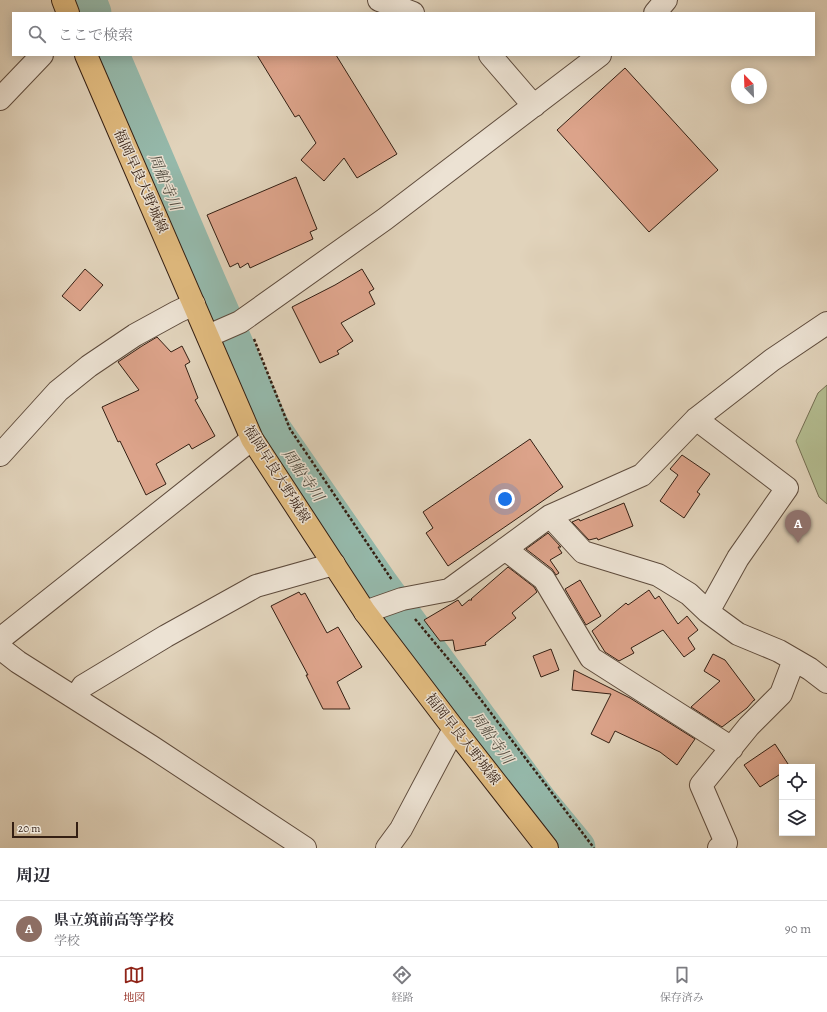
<!DOCTYPE html>
<html lang="ja">
<head>
<meta charset="utf-8">
<style>
	:root { --surface:#fff; --page:#f7f7f7; --text:#2b2b33; --muted:#7c7c81; --line:#e1e1e2; --accent:#8f2418 }
	body { margin:0; font-family:Alegreya,"Noto Serif JP",serif; background:var(--page); color:var(--text) }
	.controls { position:absolute; right:12px; bottom:12px; display:grid; overflow:hidden; border-radius:0px; box-shadow:0 2px 10px #0003 }
	.controls button { width:36px; height:36px; display:grid; place-items:center; padding:0; border:0; border-bottom:1px solid var(--line); background:var(--surface); color:var(--text); font:20px sans-serif }
	.compass { position:absolute; left:731px; top:68px; width:36px; height:36px; border-radius:50%; background:var(--surface); box-shadow:0 2px 10px #0003; rotate:337deg }
	.scale { position:absolute; left:12px; bottom:10px; width:66px; box-sizing:border-box; padding-left:4px; border:2px solid #341f13; border-top:0; font-size:11px; line-height:14px; white-space:nowrap; color:#341f13; -webkit-text-stroke:3px #ece2d3; paint-order:stroke }
	.you { position:absolute; left:505px; top:499px; width:14px; height:14px; margin:-10px; border:3px solid #fff; border-radius:50%; background:#1a73e8; box-shadow:0 0 0 6px #1a73e833 }
	.badge { display:grid; place-items:center; width:26px; height:26px; border-radius:50%; background:var(--accent); color:#fff; font-size:13px; font-weight:700 }
	.pin { position:absolute; translate:-50% -33px; filter:drop-shadow(0 1px 2px #0008) }
	.pin::after { content:''; position:absolute; top:21px; width:14px; height:12px; background:inherit; clip-path:polygon(0 0,100% 0,50% 100%) }
	.list { margin:0; padding:0; list-style:none }
	h2 { display:flex; justify-content:space-between; align-items:center; height:52px; margin:0; padding:0 16px; font-size:17px }
	h2 small { font-size:13px; font-weight:400; color:var(--muted) }
	.list li { display:grid; grid-template-columns:26px 1fr auto; gap:12px; align-items:center; box-sizing:border-box; height:56px; padding:0 16px; border-top:1px solid var(--line) }
	.list b { display:block; font-size:15px; white-space:nowrap }
	.list p { margin:0; font-size:13px; white-space:nowrap; color:var(--muted) }
	.list em { font-size:13px; font-style:normal; color:var(--muted) }
	.icon { flex:none; width:22px; height:22px; fill:none; stroke:currentColor; stroke-width:2; stroke-linecap:round; stroke-linejoin:round }
	.map { position:relative; flex:none; width:827px; height:848px; overflow:hidden }
	.search { position:absolute; background:var(--surface); box-shadow:0 2px 10px #0003; left:12px; right:12px; top:12px; height:44px; display:flex; align-items:center; gap:10px; box-sizing:border-box; padding:0 14px; border-radius:0px; color:var(--muted); font-size:15px }
	.sheet { height:108px; background:var(--surface) }
	nav { display:flex; justify-content:space-around; align-items:center; box-sizing:border-box; height:56px; border-top:1px solid var(--line); background:var(--surface); font-size:11px; color:var(--muted) }
	nav a { display:grid; justify-items:center; gap:2px }
	nav .on { color:var(--accent) }
	.map>svg:first-child { display:block }
	.green { fill:#b3bc90; stroke:#746e52 }
	.lines { fill:none; stroke-linecap:round; stroke-linejoin:round }
	.river { stroke:#95b9ab; stroke-width:39 }
	.building { fill:#dca38a; stroke:#341f13 }
	.minor-casing { stroke:#5f4c3d; stroke-width:24 }
	.major-casing { stroke:#341f13; stroke-width:24 }
	.path { stroke:#341f13; stroke-width:2.5; stroke-dasharray:3 2; stroke-linecap:butt }
	.minor { stroke:#ece2d3; stroke-width:22 }
	.major { stroke:#e0ba7e; stroke-width:22 }
	.labels { text-anchor:middle; dominant-baseline:central; stroke-width:3; stroke-linejoin:round; paint-order:stroke }
	.street-label { font-size:14px; fill:#341f13; stroke:#ece2d3 }
	.water-label { font-size:15px; font-style:italic; fill:#514d41; stroke:#ece2d3 }
</style>
</head>
<body>
<div class="map">
<svg width="827" height="848" viewBox="0 0 827 848">
	<rect width="100%" height="100%" fill="#e1d3bb"/>
	<filter id="stains"><feTurbulence type="fractalNoise" baseFrequency=".005" numOctaves="4"/><feColorMatrix values="0 0 0 0 .2 0 0 0 0 .09 0 0 0 0 .02 0 0 0 .5 -.17"/></filter>
	<radialGradient id="worn" r=".72"><stop offset=".6" stop-color="#630" stop-opacity="0"/><stop offset="1" stop-color="#630" stop-opacity=".3"/></radialGradient>
	<!-- green -->
	<path class="green" d="M 827,385 L 827,504 L 819,497 L 796,441 L 818,393 Z"/>
	<g class="lines">
		<!-- river -->
		<path class="river" d="M 87,0 L 92,13
			M 110,55 L 207,283 L 270,427 L 380,586 L 538,802 L 576,848"/>
	</g>
	<!-- building -->
	<path class="building" d="M 257,55 L 336,55 L 397,154 L 357,178 L 344,158 L 324,181 L 301,160 L 316,143 L 299,115 L 295,117 Z
		M 625,68 L 718,170 L 649,232 L 557,130 Z
		M 296,177 L 317,229 L 310,232 L 313,239 L 250,268 L 248,263 L 240,268 L 238,263 L 230,267 L 207,215 Z
		M 85,269 L 103,285 L 80,311 L 62,296 Z
		M 362,269 L 374,289 L 369,292 L 375,304 L 341,323 L 353,341 L 337,351 L 339,354 L 320,363 L 292,307 L 335,285 Z
		M 157,337 L 171,352 L 182,346 L 190,362 L 185,365 L 198,398 L 195,400 L 215,436 L 192,449 L 189,444 L 156,464 L 166,484 L 146,495 L 120,441 L 118,442 L 102,407 L 139,390 L 118,362 L 142,346 Z
		M 530,439 L 563,487 L 448,566 L 426,533 L 433,528 L 423,512 Z
		M 682,455 L 710,474 L 697,492 L 700,494 L 684,518 L 660,501 L 678,475 L 670,469 Z
		M 624,503 L 633,526 L 598,540 L 597,538 L 589,540 L 572,522 L 579,519 L 580,521 Z
		M 548,533 L 561,547 L 558,547 L 562,553 L 550,560 L 559,573 L 556,575 L 552,569 L 526,549 Z
		M 508,567 L 534,587 L 537,592 L 512,613 L 516,618 L 485,643 L 486,645 L 455,651 L 453,640 L 440,641 L 424,620 L 458,600 L 462,606 L 469,600 L 472,600 L 471,599 Z
		M 580,580 L 601,616 L 586,625 L 565,589 Z
		M 649,590 L 655,599 L 659,596 L 678,624 L 687,616 L 698,630 L 688,638 L 695,649 L 684,657 L 663,630 L 631,648 L 634,653 L 619,661 L 605,652 L 592,631 L 626,603 L 628,605 Z
		M 299,592 L 301,595 L 305,593 L 327,633 L 338,627 L 362,667 L 337,682 L 350,709 L 323,709 L 306,675 L 308,675 L 271,606 Z
		M 551,649 L 559,670 L 541,677 L 533,656 Z
		M 713,654 L 725,660 L 755,700 L 754,700 L 747,708 L 722,727 L 691,707 L 720,681 L 704,671 Z
		M 574,670 L 630,698 L 695,739 L 677,765 L 660,752 L 615,731 L 609,743 L 591,734 L 611,694 L 572,690 Z
		M 775,744 L 790,767 L 782,767 L 782,773 L 760,787 L 744,765 Z"/>
	<g class="lines">
		<defs>
			<path id="minor" d="M 379,0 L 413,13
				M 655,13 L 666,0
				M 490,55 L 534,106
				M 0,99 L 42,55
				M 208,336 L 240,322 L 385,219 L 600,55
				M 696,419 L 787,488 L 738,558 L 708,612 L 738,634 L 779,651 L 810,669 L 827,682
				M 0,455 L 58,391 L 89,366 L 135,335 L 177,312 L 194,304
				M 550,516 L 583,552 L 658,575 L 689,594 L 708,612
				M 505,549 L 544,579 L 591,658 L 732,748
				M 365,612 L 402,599 L 449,590 L 550,516 L 642,475 L 696,419 L 772,360 L 827,323
				M 0,639 L 252,439
				M 0,648 L 18,662 L 152,747 L 305,848
				M 75,698 L 83,686 L 166,636 L 256,586 L 334,564
				M 387,848 L 401,829 L 454,729
				M 719,848 L 726,843 L 701,785 L 749,726 L 781,694 L 794,660"/>
			<path id="major" d="M 63,0 L 68,13
				M 86,55 L 252,439 L 365,612 L 454,729 L 547,848"/>
		</defs>
		<!-- minor casing -->
		<use href="#minor" class="minor-casing"/>
		<!-- major casing -->
		<use href="#major" class="major-casing"/>
		<!-- path -->
		<path class="path" d="M 254,339 L 290,429 L 392,580
			M 415,619 L 465,679 L 594,848"/>
		<!-- minor -->
		<use href="#minor" class="minor"/>
		<!-- major -->
		<use href="#major" class="major"/>
	</g>
	<g class="labels">
		<!-- street labels -->
		<g class="street-label">
			<text transform="translate(141 181) rotate(66)">福岡早良大野城線</text>
			<text transform="translate(277 474) rotate(58)">福岡早良大野城線</text>
			<text transform="translate(463 739) rotate(52)">福岡早良大野城線</text>
		</g>
		<!-- water labels -->
		<g class="water-label">
			<text transform="translate(165 182) rotate(67)">周船寺川</text>
			<text transform="translate(303 475) rotate(55)">周船寺川</text>
			<text transform="translate(492 738) rotate(54)">周船寺川</text>
		</g>
	</g>
	<rect width="100%" height="100%" filter="url(#stains)"/>
	<rect width="100%" height="100%" fill="url(#worn)"/>
</svg>
<div class="controls">
<button><svg class="icon" aria-label="locate" viewBox="0 0 24 24"><circle cx="12" cy="12" r="6"/><path d="M12 2v4M12 18v4M2 12h4M18 12h4"/></svg></button>
<button><svg class="icon" aria-label="layers" viewBox="0 0 24 24"><path d="M12 4l9 5-9 5-9-5zM3 14l9 5 9-5"/></svg></button>
</div>
<svg class="compass" viewBox="-18 -18 36 36"><path d="M0-13l5 13h-10z" fill="#e53935"/><path d="M0 13l5-13h-10z" fill="#7c7c81"/></svg>
<div class="scale">20 m</div>
<div class="you"></div>
<div class="pin badge" style="left:798px;top:543px;background:#8d6e63">A</div>
<div class="search"><svg class="icon" aria-label="search" viewBox="0 0 24 24"><circle cx="10" cy="10" r="6"/><path d="M15 15l6 6"/></svg>ここで検索</div>
</div>
<section class="sheet">
<h2>周辺<small></small></h2>
<ul class="list">
<li><span class="badge" style="background:#8d6e63">A</span><div><b>県立筑前高等学校</b><p>学校</p></div><em>90 m</em></li>
</ul>
</section>
<nav>
<a class="on"><svg class="icon" aria-label="map" viewBox="0 0 24 24"><path d="M3 6l6-2 6 2 6-2v14l-6 2-6-2-6 2zM9 4v14M15 6v14"/></svg>地図</a>
<a><svg class="icon" aria-label="directions" viewBox="0 0 24 24"><path d="M12 3l9 9-9 9-9-9zM9 14v-3h6M13 9l2 2-2 2"/></svg>経路</a>
<a><svg class="icon" aria-label="saved" viewBox="0 0 24 24"><path d="M7 4h10v16l-5-4-5 4z"/></svg>保存済み</a>
</nav>
</body>
</html>
